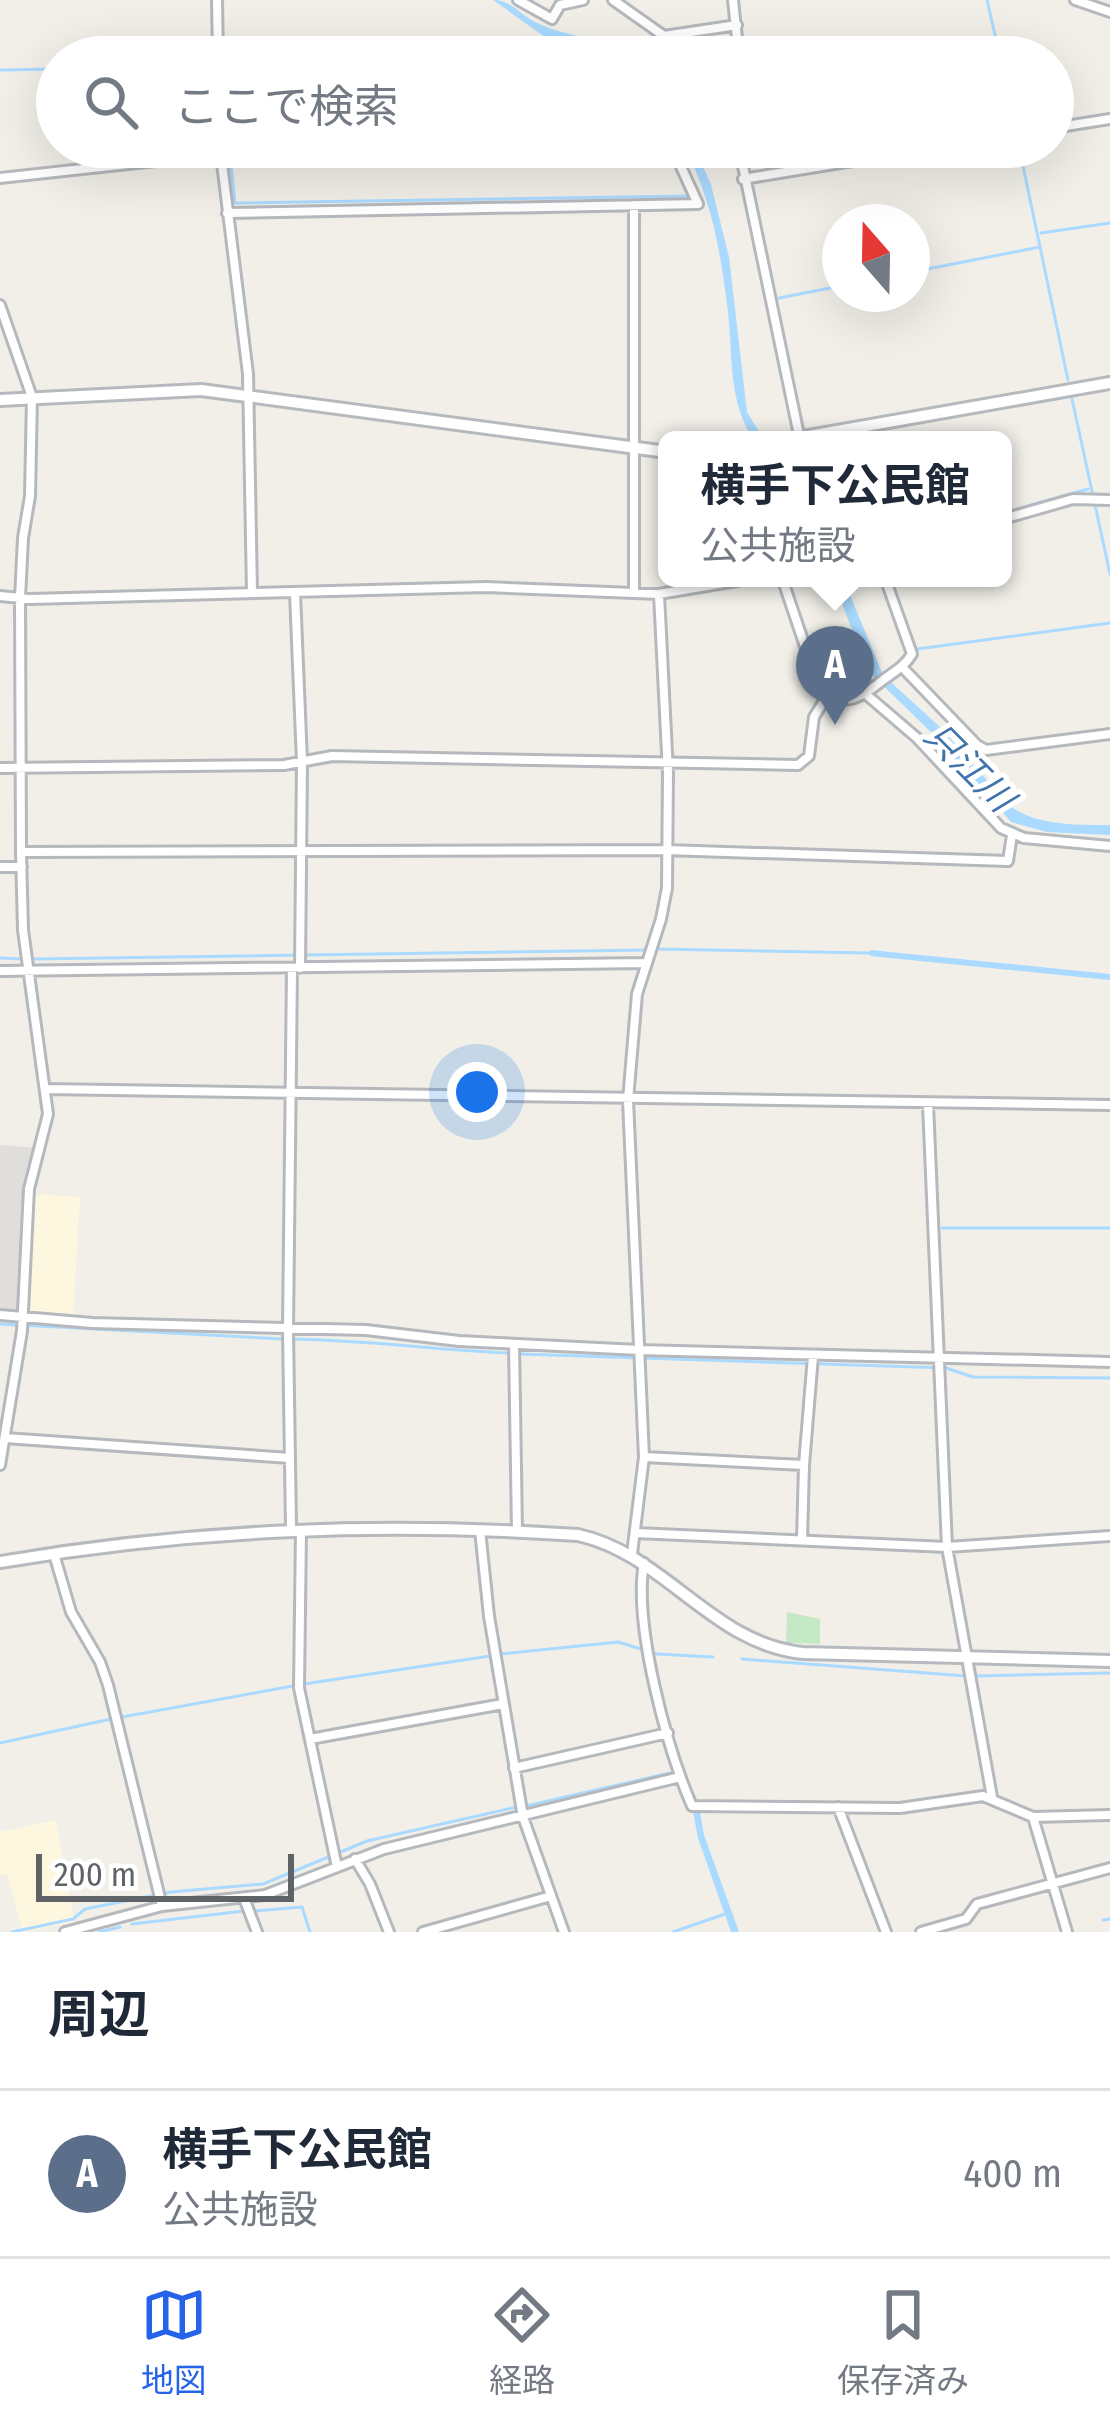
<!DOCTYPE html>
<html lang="ja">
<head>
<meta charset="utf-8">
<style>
	:root { --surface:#fff; --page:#f2f2f3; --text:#1f2937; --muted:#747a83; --line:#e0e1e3; --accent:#2563eb }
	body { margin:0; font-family:"Fira Sans Condensed","Noto Sans JP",sans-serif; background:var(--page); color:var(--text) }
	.compass { position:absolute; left:822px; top:204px; width:108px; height:108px; border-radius:50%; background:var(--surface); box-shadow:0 12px 48px #0002; rotate:340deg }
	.scale { position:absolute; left:36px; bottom:30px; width:258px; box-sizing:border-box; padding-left:12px; border:6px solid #5f6368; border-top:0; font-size:33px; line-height:42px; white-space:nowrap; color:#5f6368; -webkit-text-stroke:9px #fff; paint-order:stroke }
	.you { position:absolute; left:477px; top:1092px; width:42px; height:42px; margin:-30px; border:9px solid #fff; border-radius:50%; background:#1a73e8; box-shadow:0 0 0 18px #1a73e833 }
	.badge { display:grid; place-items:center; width:78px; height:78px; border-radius:50%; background:var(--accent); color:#fff; font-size:39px; font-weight:700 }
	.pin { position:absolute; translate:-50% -99px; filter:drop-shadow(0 3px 6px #0008) }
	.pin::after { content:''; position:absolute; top:63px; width:42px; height:36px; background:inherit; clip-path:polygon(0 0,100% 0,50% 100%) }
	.popup { position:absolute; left:658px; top:431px; width:354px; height:156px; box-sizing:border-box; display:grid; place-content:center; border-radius:18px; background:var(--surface); filter:drop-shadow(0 3px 9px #0005); font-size:39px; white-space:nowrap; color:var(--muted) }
	.popup b { font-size:45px; color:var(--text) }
	.popup::after { content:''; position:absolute; left:50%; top:100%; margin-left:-24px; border:24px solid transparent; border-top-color:var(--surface) }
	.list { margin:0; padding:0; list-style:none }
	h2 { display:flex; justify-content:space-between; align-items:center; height:156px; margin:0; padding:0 48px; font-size:51px }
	h2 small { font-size:39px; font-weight:400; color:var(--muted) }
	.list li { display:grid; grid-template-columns:78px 1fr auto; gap:36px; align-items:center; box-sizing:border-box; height:168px; padding:0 48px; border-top:3px solid var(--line) }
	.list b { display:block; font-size:45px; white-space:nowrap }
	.list p { margin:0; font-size:39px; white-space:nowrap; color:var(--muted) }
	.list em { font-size:39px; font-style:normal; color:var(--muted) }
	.icon { flex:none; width:66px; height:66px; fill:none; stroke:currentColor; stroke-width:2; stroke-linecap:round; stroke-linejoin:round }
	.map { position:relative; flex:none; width:1110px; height:1932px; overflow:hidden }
	.search { position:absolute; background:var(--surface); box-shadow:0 12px 48px #0002; left:36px; right:36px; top:36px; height:132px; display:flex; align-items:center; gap:30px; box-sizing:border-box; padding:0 42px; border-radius:66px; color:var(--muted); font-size:45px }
	.sheet { height:324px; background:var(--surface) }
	nav { display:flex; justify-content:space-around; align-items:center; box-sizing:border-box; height:168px; border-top:3px solid var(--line); background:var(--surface); font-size:33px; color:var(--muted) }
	nav a { display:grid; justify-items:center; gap:6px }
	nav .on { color:var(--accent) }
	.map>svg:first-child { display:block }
	.commercial { fill:#fef7e0 }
	.industrial { fill:#e0deda }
	.green { fill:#c5e8c5 }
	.water { fill:#aadaff }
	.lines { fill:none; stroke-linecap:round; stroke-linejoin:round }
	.stream { stroke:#aadaff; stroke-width:3 }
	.street-casing { stroke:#b5b8bc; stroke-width:14 }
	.secondary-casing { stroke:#b6babf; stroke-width:16 }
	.street { stroke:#fff; stroke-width:8 }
	.secondary { stroke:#fff; stroke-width:10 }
	.labels { text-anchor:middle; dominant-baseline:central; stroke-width:10; stroke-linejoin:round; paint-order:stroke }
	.water-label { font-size:36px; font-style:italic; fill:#4174aa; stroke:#fff }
</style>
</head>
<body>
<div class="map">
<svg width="1110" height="1932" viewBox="0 0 1110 1932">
	<rect width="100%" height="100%" fill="#f1efe8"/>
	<!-- commercial -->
	<path class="commercial" d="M 33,1194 L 80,1197 L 73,1318 L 26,1316 Z
		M 56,1820 L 74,1922 L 23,1932 L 7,1874 L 0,1874 L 0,1832 Z"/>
	<!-- industrial -->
	<path class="industrial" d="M 0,1145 L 39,1148 L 26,1190 L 18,1314 L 0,1311 Z"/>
	<!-- green -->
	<path class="green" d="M 787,1612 L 820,1619 L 820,1644 L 786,1643 Z"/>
	<!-- water -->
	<path class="water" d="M 493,0 C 511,0 520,14 535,22 C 566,37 594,35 625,57 L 608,57 L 581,43 L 545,37 Z
		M 684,147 L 695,147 L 711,185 L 729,257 L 747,412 L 764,440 L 754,440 C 728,402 733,357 728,312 C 721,255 712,198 684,147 Z
		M 832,578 L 843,578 L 883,675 L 940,727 L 1008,804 C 1032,826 1079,825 1110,825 L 1110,835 L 1047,832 L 1011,822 L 934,735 L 868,671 Z
		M 870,950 L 1110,974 L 1110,980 L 870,956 Z
		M 693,1812 L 700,1812 L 704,1835 L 739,1932 L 731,1932 L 698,1838 Z"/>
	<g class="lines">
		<!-- stream -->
		<path class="stream" d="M 987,0 L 1000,57
			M 893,57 L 998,50
			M 0,70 L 57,69
			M 229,147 L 235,203 L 691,196
			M 1019,147 L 1068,380
			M 1041,233 L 1110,223
			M 912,272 L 1040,247
			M 779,298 L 840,286
			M 1072,399 L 1110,574
			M 1003,513 L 1088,489
			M 917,649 L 1110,623
			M 656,949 L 869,953
			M 0,958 L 22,959
			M 32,959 L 646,950
			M 942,1228 L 1110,1228
			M 0,1324 L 283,1339
			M 292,1339 C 366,1340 437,1350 510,1353
			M 519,1354 L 946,1368 L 973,1377 L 1110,1378
			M 756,1543 L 942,1552
			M 954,1551 L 1110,1541
			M 500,1654 L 618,1642 L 657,1654 L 713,1657
			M 742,1659 L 966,1676
			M 976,1676 L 1110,1673
			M 304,1684 L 490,1656
			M 122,1717 L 293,1686
			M 0,1743 L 111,1719
			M 526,1806 L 670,1773
			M 253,1911 L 302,1907 L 310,1932
			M 1103,1920 L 1110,1919
			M 132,1924 L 244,1911
			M 12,1932 L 73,1919 L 85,1909 L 171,1892 L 263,1884 L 367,1841 L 517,1807
			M 99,1932 L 120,1927
			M 673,1932 L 728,1913"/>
		<defs>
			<path id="street" d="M 217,0 L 218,57
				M 518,0 L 552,19 L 560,5 L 583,0
				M 613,0 L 664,36 L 737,25
				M 733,0 L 739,57
				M 1075,0 L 1110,12
				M 218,55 L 535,44 L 590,57
				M 1053,128 L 1110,119
				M 220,147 L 248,374 L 252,593
				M 739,147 L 799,435
				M 0,178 L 220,154
				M 743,179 L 938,147
				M 634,205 L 634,593
				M 227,213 L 698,204 L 672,147
				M 0,305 L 32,397 L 30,496 L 23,538 L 20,598 L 21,852 L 23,930 L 48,1114 L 29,1189 L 22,1331 L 0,1465
				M 1003,519 L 1073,499 L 1110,500
				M 782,578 L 818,685 C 841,711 861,698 883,680 C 895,671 904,667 912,654 L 885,578
				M 295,593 L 302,762 L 300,968
				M 0,596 L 30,599 L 486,587 L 659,594 L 754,578
				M 903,668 L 977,745 L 986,750 L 1110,734
				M 868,696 L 917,738 L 1001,828 L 1024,838 L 1110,846
				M 0,768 L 284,765 L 332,756 L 798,765 L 809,756 L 814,717 L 827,696
				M 21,852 L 666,850 L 1008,861 L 1012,835
				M 0,867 L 22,867
				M 0,971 L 647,963
				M 46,1089 L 1110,1105
				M 928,1104 L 947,1547 L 992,1797
				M 0,1315 L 92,1323 L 366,1330 L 459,1341 L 639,1350 L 1110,1362
				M 514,1344 L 517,1531
				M 5,1438 L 290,1458
				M 644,1457 L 804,1465 L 802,1540
				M 804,1465 L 813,1356
				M 291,1528 L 288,1330 L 292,968
				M 301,1530 L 299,1688 L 337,1867
				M 480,1530 L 489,1616 L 523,1817 L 564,1932
				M 636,1533 L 947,1547 L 1110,1536
				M 54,1554 L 71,1612 L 100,1662 L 108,1685 L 162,1906
				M 632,1554 L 644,1457 L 628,1100 L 637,994 L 661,919 L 667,888 L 668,773 L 659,594
				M 644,1563 C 633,1625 667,1748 692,1806 L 900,1808 L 983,1796 L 1033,1817 L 1110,1815
				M 310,1739 L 503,1704
				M 514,1768 L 668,1733
				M 838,1807 L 886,1932
				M 1033,1817 L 1067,1932
				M 355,1859 L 370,1884 L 389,1932
				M 244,1898 L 257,1932
				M 65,1932 L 162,1906 L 265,1895 L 384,1849 L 680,1777
				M 423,1932 L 551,1896
				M 921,1932 L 966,1919 L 977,1904 L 1110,1868"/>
			<path id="secondary" d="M 0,400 L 201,390 L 667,452
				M 786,440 L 1110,383
				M 0,1562 C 194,1529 381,1522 578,1535 C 665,1554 712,1644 803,1653 L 1110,1661"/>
		</defs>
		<!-- street casing -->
		<use href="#street" class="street-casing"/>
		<!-- secondary casing -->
		<use href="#secondary" class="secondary-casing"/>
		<!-- street -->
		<use href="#street" class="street"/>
		<!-- secondary -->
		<use href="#secondary" class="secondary"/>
	</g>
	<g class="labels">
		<!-- water labels -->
		<g class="water-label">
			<text transform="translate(969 767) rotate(45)">只江川</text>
		</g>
	</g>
</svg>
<svg class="compass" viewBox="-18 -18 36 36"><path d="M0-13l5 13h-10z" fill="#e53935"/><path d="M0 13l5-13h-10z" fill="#747a83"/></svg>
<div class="scale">200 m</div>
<div class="you"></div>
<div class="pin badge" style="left:835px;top:725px;background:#5c6f8a">A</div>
<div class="popup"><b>横手下公民館</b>公共施設</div>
<div class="search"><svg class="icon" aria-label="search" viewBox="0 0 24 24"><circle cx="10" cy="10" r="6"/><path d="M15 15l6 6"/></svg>ここで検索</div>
</div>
<section class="sheet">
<h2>周辺<small></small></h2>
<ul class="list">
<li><span class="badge" style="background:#5c6f8a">A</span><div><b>横手下公民館</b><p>公共施設</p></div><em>400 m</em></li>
</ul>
</section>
<nav>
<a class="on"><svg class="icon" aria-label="map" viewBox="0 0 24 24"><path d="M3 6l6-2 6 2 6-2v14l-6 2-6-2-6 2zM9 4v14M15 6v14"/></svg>地図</a>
<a><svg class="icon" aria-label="directions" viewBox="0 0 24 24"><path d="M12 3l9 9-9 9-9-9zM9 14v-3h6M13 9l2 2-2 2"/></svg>経路</a>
<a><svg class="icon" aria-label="saved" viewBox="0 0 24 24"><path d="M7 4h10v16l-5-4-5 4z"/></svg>保存済み</a>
</nav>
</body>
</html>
